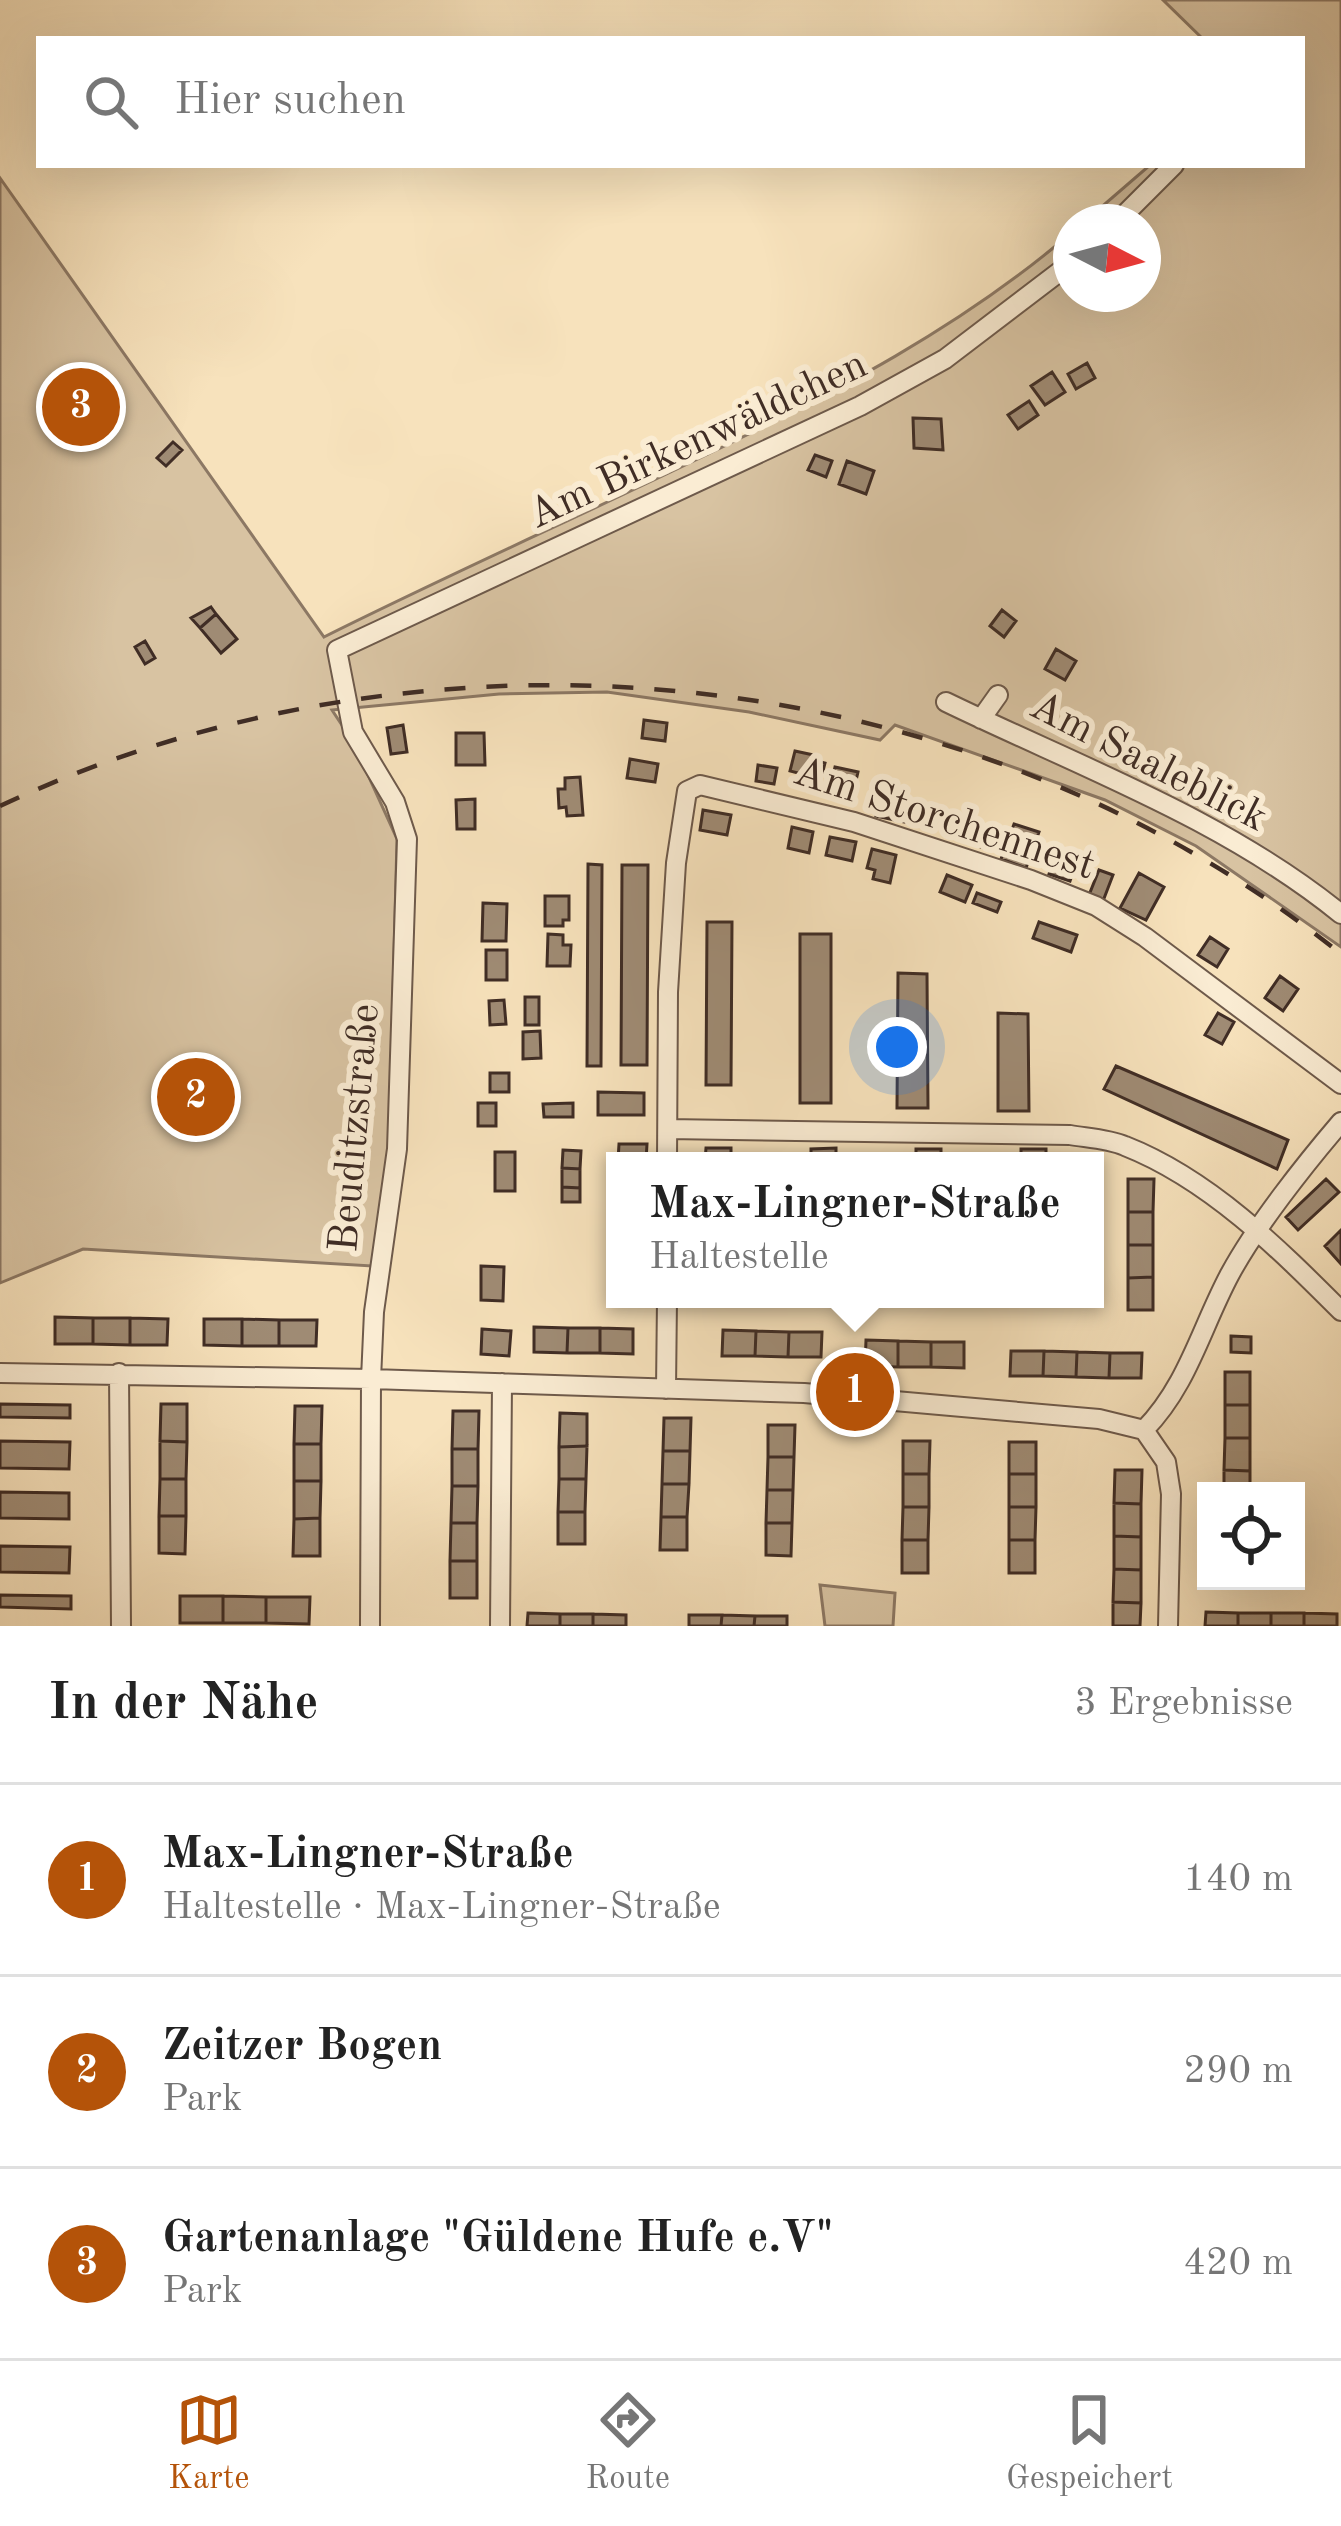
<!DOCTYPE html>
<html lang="de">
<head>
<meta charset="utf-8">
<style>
	:root { --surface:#fff; --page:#f6f6f6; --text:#222; --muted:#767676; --line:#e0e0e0; --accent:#b45309 }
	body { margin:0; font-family:"Old Standard TT",serif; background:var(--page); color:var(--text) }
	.controls { position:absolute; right:36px; bottom:36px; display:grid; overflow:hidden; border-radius:0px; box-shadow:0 12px 48px #0002 }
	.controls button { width:108px; height:108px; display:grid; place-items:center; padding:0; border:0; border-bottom:3px solid var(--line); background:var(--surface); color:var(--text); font:60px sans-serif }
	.compass { position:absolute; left:1053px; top:204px; width:108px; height:108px; border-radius:50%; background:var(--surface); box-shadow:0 12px 48px #0002; rotate:96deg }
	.you { position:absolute; left:897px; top:1047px; width:42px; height:42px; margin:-30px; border:9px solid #fff; border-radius:50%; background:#1a73e8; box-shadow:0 0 0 18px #1a73e833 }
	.badge { display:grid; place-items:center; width:78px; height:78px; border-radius:50%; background:var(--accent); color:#fff; font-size:39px; font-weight:700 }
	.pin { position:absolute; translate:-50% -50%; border:6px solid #fff; box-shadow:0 3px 12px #0006 }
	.popup { position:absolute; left:606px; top:1152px; width:498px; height:156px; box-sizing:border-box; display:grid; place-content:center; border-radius:0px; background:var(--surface); filter:drop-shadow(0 3px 9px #0005); font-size:39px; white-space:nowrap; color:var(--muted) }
	.popup b { font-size:45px; color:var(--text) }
	.popup::after { content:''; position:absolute; left:50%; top:100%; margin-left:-24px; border:24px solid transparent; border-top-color:var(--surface) }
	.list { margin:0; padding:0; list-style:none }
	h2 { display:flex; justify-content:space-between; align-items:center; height:156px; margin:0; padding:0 48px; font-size:51px }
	h2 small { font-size:39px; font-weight:400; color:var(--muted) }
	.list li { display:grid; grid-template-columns:78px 1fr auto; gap:36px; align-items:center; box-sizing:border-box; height:192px; padding:0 48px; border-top:3px solid var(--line) }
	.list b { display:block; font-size:45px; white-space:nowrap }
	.list p { margin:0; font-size:39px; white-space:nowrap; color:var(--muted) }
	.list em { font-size:39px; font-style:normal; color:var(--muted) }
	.icon { flex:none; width:66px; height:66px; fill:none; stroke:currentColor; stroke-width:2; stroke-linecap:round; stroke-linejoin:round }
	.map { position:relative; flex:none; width:1341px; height:1626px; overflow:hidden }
	.search { position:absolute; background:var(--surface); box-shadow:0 12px 48px #0002; left:36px; right:36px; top:36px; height:132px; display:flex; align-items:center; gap:30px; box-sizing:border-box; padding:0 42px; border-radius:0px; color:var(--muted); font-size:45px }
	.sheet { height:732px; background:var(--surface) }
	nav { display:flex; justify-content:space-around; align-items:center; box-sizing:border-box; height:168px; border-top:3px solid var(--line); background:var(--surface); font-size:33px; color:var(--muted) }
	nav a { display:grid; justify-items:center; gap:6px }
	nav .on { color:var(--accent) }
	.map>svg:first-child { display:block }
	.green { fill:#d8c3a2; stroke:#8c7864; stroke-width:3 }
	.building { fill:#9f8b74; stroke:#402d25; stroke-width:3 }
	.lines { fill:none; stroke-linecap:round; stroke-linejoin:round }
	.minor-casing { stroke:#6e5a4b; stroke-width:22 }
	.minor { stroke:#faecd3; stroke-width:18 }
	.rail { stroke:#402d25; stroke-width:4.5; stroke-dasharray:21 21; stroke-linecap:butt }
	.labels { text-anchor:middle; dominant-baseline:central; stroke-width:12; stroke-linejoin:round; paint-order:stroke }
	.street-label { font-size:42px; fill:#402d25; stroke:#faecd3 }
</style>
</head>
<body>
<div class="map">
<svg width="1341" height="1626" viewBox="0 0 1341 1626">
	<rect width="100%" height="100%" fill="#f7e2bc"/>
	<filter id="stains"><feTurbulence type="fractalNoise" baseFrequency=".00167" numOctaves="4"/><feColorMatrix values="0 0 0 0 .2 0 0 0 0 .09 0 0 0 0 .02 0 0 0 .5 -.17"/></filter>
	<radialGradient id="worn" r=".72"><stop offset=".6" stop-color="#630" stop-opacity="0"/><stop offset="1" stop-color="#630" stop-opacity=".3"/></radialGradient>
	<!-- green -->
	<path class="green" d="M 1163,0 L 1341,0 L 1341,947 L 1196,846 L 1105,800 L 895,725 L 880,740 L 749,712 L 607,692 L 499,694 L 332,710 L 353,742 L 397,839 L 388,1186 L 372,1266 L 83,1249 L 0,1283 L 0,178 L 324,637 C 450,574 578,517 704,456 C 834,393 962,327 1071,233 L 1071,294 L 1143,294 L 1143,222 L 1084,222 L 1150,165 L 1302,165 L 1302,39 L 1203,39 Z
		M 820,1585 L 895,1593 L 893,1626 L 825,1626 Z"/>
	<!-- building -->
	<path class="building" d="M 1087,363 L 1095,378 L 1076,389 L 1068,374 Z
		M 1052,372 L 1065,392 L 1045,405 L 1031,386 Z
		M 1029,401 L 1038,415 L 1018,429 L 1008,415 Z
		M 913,418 L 941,419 L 943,450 L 914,448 Z
		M 173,442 L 182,450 L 166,466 L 157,458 Z
		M 815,455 L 832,461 L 826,477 L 808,470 Z
		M 847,461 L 874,471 L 866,494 L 839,484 Z
		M 211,607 L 216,614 L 200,628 L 191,618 Z
		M 1002,610 L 1016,621 L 1004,637 L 990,626 Z
		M 216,614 L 237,639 L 221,653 L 200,628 Z
		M 145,641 L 155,658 L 145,664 L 135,647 Z
		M 1056,649 L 1076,661 L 1065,680 L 1045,669 Z
		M 644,720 L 667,723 L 665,741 L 642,738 Z
		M 403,725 L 407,752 L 391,754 L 387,728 Z
		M 456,733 L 484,733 L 485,765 L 456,765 Z
		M 795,751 L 818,756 L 817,761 L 825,763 L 821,779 L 790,771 Z
		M 630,759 L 658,764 L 655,782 L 627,778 Z
		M 758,765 L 777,768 L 774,784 L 756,781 Z
		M 835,767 L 858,772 L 855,785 L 832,780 Z
		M 580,777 L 583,815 L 567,816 L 566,807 L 559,808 L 558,789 L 565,789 L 565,778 Z
		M 880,797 L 913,803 L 909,823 L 876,816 Z
		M 475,799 L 475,829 L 457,829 L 456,800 Z
		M 703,810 L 731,815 L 727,835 L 700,830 Z
		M 967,819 L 993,828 L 986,849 L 960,839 Z
		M 1014,824 L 1039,832 L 1026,868 L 1001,859 Z
		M 792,827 L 813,832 L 809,853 L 788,848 Z
		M 830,837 L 856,842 L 852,861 L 826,855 Z
		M 872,849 L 896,855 L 890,883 L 873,879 L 875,870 L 867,868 Z
		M 1054,859 L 1075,866 L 1070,881 L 1049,874 Z
		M 588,864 L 602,865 L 601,1066 L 587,1066 Z
		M 622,865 L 648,865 L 647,1065 L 621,1065 Z
		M 1099,870 L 1113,875 L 1103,901 L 1089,895 Z
		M 1139,873 L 1164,887 L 1146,920 L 1120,908 Z
		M 947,875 L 972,885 L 965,902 L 940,892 Z
		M 977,893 L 1001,902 L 997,912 L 973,903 Z
		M 545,896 L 569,896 L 569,920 L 563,920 L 563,926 L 545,926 Z
		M 483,903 L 507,904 L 506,941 L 482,941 Z
		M 707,922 L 732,922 L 731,1085 L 706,1085 Z
		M 1039,922 L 1077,935 L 1071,952 L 1033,938 Z
		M 548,934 L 563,935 L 563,945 L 571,945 L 570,966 L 547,966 Z
		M 800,934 L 831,934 L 831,1103 L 800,1103 Z
		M 1210,937 L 1228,949 L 1217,967 L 1198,955 Z
		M 486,950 L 507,950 L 507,980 L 486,980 Z
		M 898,973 L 927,974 L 928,1108 L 897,1108 Z
		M 1280,976 L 1298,989 L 1283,1011 L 1265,998 Z
		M 525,997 L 539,997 L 539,1025 L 525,1025 Z
		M 504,1000 L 506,1024 L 490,1025 L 489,1001 Z
		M 998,1013 L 1028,1014 L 1029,1111 L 998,1111 Z
		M 1218,1013 L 1234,1022 L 1222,1044 L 1205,1035 Z
		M 540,1031 L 541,1058 L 523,1059 L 523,1032 Z
		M 1116,1066 L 1288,1140 L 1277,1169 L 1104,1089 Z
		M 490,1073 L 509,1073 L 509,1092 L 490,1092 Z
		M 598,1092 L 644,1093 L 644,1115 L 598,1115 Z
		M 478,1103 L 496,1103 L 496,1126 L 478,1126 Z
		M 573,1103 L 573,1117 L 544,1117 L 543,1104 Z
		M 619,1144 L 647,1144 L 646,1161 L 618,1161 Z
		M 706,1148 L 731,1148 L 731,1161 L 705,1161 Z
		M 836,1148 L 836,1161 L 811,1161 L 811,1149 Z
		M 916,1149 L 941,1149 L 941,1161 L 916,1161 Z
		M 1021,1149 L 1046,1149 L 1046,1161 L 1021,1161 Z
		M 563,1150 L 581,1151 L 580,1169 L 562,1168 Z
		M 495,1152 L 515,1152 L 515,1191 L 495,1191 Z
		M 562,1168 L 580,1169 L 580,1188 L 562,1187 Z
		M 1128,1179 L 1154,1179 L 1153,1212 L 1128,1212 Z
		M 1326,1179 L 1339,1192 L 1298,1230 L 1286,1217 Z
		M 562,1187 L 580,1188 L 580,1202 L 562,1202 Z
		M 1128,1212 L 1153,1212 L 1153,1245 L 1128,1245 Z
		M 1341,1230 L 1341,1264 L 1325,1246 Z
		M 1128,1245 L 1153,1245 L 1153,1277 L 1128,1278 Z
		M 481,1266 L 504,1267 L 503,1301 L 481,1300 Z
		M 1153,1277 L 1153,1310 L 1128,1310 L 1128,1278 Z
		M 55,1317 L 93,1318 L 93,1344 L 55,1344 Z
		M 93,1318 L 130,1318 L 130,1345 L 93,1344 Z
		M 130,1318 L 168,1319 L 167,1345 L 130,1345 Z
		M 204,1319 L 242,1319 L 242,1346 L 204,1345 Z
		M 242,1319 L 279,1320 L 279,1346 L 242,1346 Z
		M 279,1320 L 317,1320 L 316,1346 L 279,1346 Z
		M 534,1327 L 568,1328 L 567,1353 L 534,1352 Z
		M 568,1328 L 600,1328 L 600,1353 L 567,1353 Z
		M 600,1328 L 633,1329 L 633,1354 L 600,1353 Z
		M 482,1329 L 511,1331 L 509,1356 L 481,1354 Z
		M 723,1330 L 756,1331 L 755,1356 L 722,1356 Z
		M 756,1331 L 789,1332 L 788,1357 L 755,1356 Z
		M 789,1332 L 822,1332 L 821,1357 L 788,1357 Z
		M 1231,1336 L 1251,1337 L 1251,1353 L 1231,1352 Z
		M 866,1340 L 898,1341 L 898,1367 L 865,1366 Z
		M 898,1341 L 931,1342 L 931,1367 L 898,1367 Z
		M 931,1342 L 964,1342 L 964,1368 L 931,1367 Z
		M 1011,1351 L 1044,1351 L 1043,1376 L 1010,1376 Z
		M 1044,1351 L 1077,1352 L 1076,1377 L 1043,1376 Z
		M 1077,1352 L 1110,1353 L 1109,1378 L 1076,1377 Z
		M 1110,1353 L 1142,1353 L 1141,1378 L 1109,1378 Z
		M 1225,1372 L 1250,1372 L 1250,1405 L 1225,1405 Z
		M 0,1404 L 70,1405 L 70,1418 L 0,1417 Z
		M 161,1404 L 187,1404 L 187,1442 L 160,1441 Z
		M 1225,1405 L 1250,1405 L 1250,1438 L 1225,1438 Z
		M 295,1406 L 322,1406 L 321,1444 L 294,1444 Z
		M 453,1411 L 479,1411 L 478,1449 L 452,1449 Z
		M 560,1413 L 587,1414 L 587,1446 L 559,1447 Z
		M 664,1418 L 691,1418 L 690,1451 L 663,1451 Z
		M 768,1425 L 795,1425 L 794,1457 L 768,1457 Z
		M 1225,1438 L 1250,1438 L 1250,1471 L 1224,1470 Z
		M 0,1441 L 70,1442 L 69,1469 L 0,1468 Z
		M 160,1441 L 187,1442 L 186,1479 L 160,1479 Z
		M 903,1441 L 930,1441 L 929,1474 L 903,1474 Z
		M 1009,1442 L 1036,1442 L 1036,1474 L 1009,1474 Z
		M 294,1444 L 321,1444 L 321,1481 L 294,1481 Z
		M 587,1446 L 586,1479 L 559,1479 L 559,1447 Z
		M 452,1449 L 478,1449 L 478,1486 L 452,1486 Z
		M 663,1451 L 690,1451 L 689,1484 L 662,1484 Z
		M 768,1457 L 794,1457 L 793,1490 L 767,1490 Z
		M 1115,1470 L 1142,1470 L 1141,1504 L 1114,1503 Z
		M 1224,1470 L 1250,1471 L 1250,1491 L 1224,1491 Z
		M 903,1474 L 929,1474 L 929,1507 L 903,1507 Z
		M 1009,1474 L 1036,1474 L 1036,1507 L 1009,1507 Z
		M 160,1479 L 186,1479 L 186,1516 L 159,1516 Z
		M 559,1479 L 586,1479 L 585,1512 L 558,1512 Z
		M 294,1481 L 321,1481 L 320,1518 L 294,1519 Z
		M 662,1484 L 689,1484 L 687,1517 L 661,1517 Z
		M 452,1486 L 478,1486 L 477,1523 L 451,1523 Z
		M 767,1490 L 793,1490 L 792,1523 L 766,1523 Z
		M 0,1492 L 69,1493 L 69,1519 L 0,1518 Z
		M 1114,1503 L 1141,1504 L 1141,1537 L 1114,1536 Z
		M 903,1507 L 929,1507 L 928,1540 L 902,1540 Z
		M 1009,1507 L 1036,1507 L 1035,1540 L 1009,1540 Z
		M 558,1512 L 585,1512 L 585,1544 L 558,1544 Z
		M 159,1516 L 186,1516 L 185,1554 L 159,1553 Z
		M 661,1517 L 687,1517 L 687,1550 L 660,1550 Z
		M 320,1518 L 320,1556 L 293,1556 L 294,1519 Z
		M 451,1523 L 477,1523 L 477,1561 L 450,1561 Z
		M 766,1523 L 792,1523 L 791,1556 L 766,1555 Z
		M 1114,1536 L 1141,1537 L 1141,1570 L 1114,1569 Z
		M 902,1540 L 928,1540 L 928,1573 L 902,1573 Z
		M 1009,1540 L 1035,1540 L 1035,1573 L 1009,1573 Z
		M 0,1546 L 70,1547 L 69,1573 L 0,1572 Z
		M 450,1561 L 477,1561 L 477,1598 L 450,1598 Z
		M 1114,1569 L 1141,1570 L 1141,1603 L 1113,1602 Z
		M 0,1595 L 71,1596 L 71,1609 L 0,1607 Z
		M 180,1596 L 223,1596 L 223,1623 L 180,1623 Z
		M 223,1596 L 266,1597 L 266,1623 L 223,1623 Z
		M 266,1597 L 310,1597 L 309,1624 L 266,1623 Z
		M 1113,1602 L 1141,1603 L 1140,1626 L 1113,1626 Z
		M 1206,1612 L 1238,1613 L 1238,1626 L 1205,1626 Z
		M 528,1613 L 560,1614 L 560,1626 L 527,1626 Z
		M 1238,1613 L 1271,1613 L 1271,1626 L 1238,1626 Z
		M 1271,1613 L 1304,1613 L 1304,1626 L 1271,1626 Z
		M 1304,1613 L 1337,1614 L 1337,1626 L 1304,1626 Z
		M 560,1614 L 593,1614 L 593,1626 L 560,1626 Z
		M 593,1614 L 626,1615 L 626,1626 L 593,1626 Z
		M 689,1615 L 722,1615 L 721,1626 L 689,1626 Z
		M 722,1615 L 755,1616 L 754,1626 L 721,1626 Z
		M 755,1616 L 787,1616 L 787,1626 L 754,1626 Z"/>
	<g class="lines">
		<defs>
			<path id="minor" d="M 1117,222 L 1174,165
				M 946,702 C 1080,767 1224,819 1341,914
				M 981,719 L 998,695
				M 668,1129 L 1070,1135 C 1088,1138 1109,1139 1125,1146 C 1209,1179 1278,1248 1341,1311
				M 667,1161 L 668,992 L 676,863 L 687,791 L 700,785 L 854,822 L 1031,880 L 1096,906 L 1145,937 L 1341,1084
				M 0,1373 L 371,1379 L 804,1393 L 1099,1419 L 1144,1430 L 1166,1462 L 1171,1494 L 1168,1626
				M 119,1373 L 121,1626
				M 666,1389 L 667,1299
				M 1144,1430 C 1188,1385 1201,1328 1230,1274 C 1256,1226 1305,1164 1341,1122
				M 370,1626 L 371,1379 L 374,1312 L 397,1149 L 407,839 L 395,802 L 353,732 L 337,650 L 860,406 L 945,359 L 1071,263
				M 500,1626 L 502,1383"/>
		</defs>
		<!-- minor casing -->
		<use href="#minor" class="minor-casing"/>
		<!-- minor -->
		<use href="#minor" class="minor"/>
		<!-- rail -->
		<path class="rail" d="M 0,806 C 428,605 968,655 1341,954"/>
	</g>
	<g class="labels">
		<!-- street labels -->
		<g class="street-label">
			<text transform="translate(698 441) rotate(-25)">Am Birkenwäldchen</text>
			<text transform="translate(1148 763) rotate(27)">Am Saaleblick</text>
			<text transform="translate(944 820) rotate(18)">Am Storchennest</text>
			<text transform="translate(356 1128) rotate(-85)">Beuditzstraße</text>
		</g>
	</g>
	<rect width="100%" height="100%" filter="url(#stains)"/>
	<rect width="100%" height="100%" fill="url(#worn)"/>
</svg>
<div class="controls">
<button><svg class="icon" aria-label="locate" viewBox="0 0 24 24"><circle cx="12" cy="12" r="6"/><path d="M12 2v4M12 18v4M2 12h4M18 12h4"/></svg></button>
</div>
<svg class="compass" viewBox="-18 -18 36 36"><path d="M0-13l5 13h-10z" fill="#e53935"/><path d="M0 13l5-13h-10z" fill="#767676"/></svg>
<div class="you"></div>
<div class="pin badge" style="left:855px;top:1392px">1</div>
<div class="popup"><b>Max-Lingner-Straße</b>Haltestelle</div>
<div class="pin badge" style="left:196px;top:1097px">2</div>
<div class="pin badge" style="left:81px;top:407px">3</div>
<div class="search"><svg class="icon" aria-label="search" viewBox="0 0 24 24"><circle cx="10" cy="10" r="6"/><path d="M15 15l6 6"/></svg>Hier suchen</div>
</div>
<section class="sheet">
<h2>In der Nähe<small>3 Ergebnisse</small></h2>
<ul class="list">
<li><span class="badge">1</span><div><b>Max-Lingner-Straße</b><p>Haltestelle · Max-Lingner-Straße</p></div><em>140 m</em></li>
<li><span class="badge">2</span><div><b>Zeitzer Bogen</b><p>Park</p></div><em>290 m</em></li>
<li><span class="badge">3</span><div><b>Gartenanlage &quot;Güldene Hufe e.V&quot;</b><p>Park</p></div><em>420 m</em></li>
</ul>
</section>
<nav>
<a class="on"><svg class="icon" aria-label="map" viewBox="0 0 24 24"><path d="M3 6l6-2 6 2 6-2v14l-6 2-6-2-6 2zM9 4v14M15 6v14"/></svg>Karte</a>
<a><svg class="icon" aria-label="directions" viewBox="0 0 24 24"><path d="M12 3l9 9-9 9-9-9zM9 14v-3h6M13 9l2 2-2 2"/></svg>Route</a>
<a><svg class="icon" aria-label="saved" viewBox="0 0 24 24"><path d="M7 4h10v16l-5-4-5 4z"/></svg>Gespeichert</a>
</nav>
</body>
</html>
